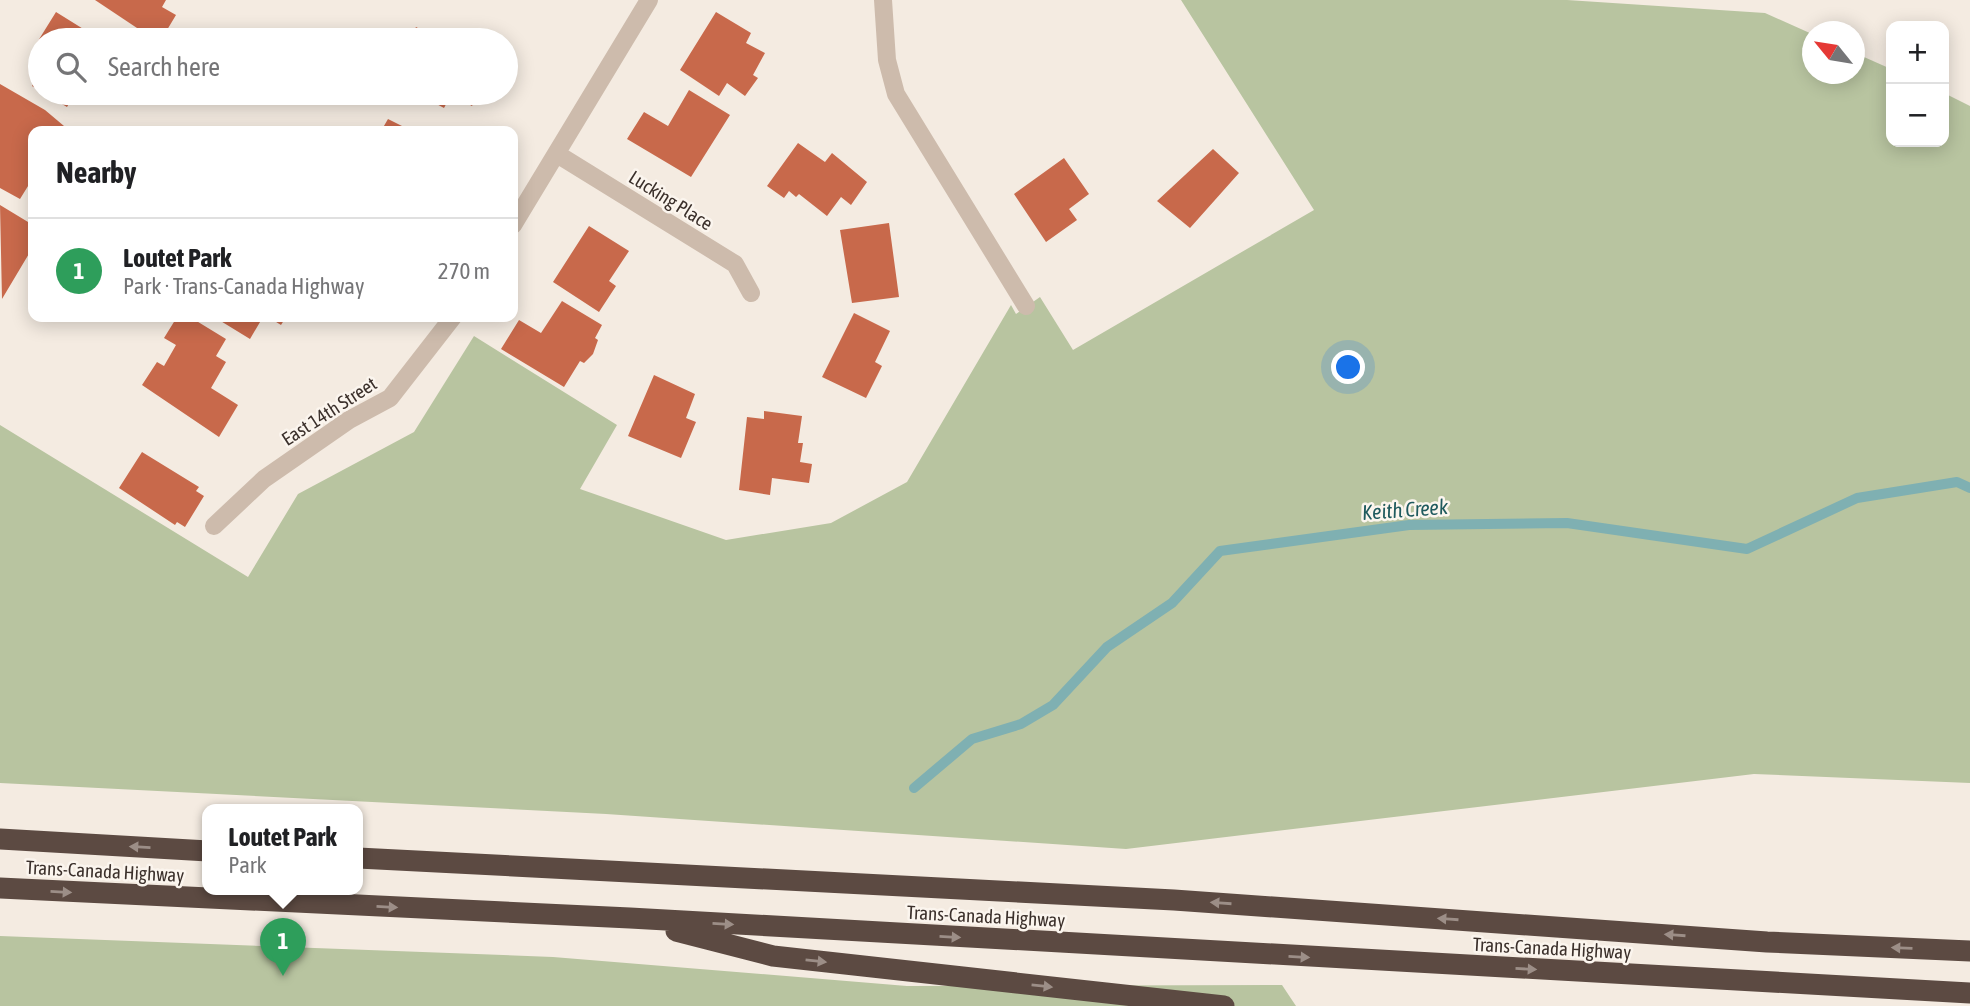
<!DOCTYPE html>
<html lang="en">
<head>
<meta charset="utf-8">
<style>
	:root { --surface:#fff; --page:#f6f6f6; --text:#202124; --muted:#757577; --line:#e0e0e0; --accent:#1f5a5e }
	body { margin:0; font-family:"Asap Condensed",sans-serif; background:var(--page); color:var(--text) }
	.controls { position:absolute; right:21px; top:21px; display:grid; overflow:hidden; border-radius:14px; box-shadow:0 4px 18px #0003 }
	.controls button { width:63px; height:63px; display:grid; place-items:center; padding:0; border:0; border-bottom:2px solid var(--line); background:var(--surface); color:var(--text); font:35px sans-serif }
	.compass { position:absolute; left:1802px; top:21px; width:63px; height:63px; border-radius:50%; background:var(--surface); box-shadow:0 4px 18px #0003; rotate:300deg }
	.you { position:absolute; left:1349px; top:368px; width:24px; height:24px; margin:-18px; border:5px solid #fff; border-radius:50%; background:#1a73e8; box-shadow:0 0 0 10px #1a73e833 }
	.badge { display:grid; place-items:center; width:46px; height:46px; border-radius:50%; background:var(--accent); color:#fff; font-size:23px; font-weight:700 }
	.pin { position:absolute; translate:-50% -58px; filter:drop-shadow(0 2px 4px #0008) }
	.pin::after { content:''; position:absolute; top:37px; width:24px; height:21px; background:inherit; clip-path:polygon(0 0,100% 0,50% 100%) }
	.popup { position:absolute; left:202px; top:804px; width:161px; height:91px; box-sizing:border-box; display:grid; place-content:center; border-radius:14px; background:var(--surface); filter:drop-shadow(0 2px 5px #0005); font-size:23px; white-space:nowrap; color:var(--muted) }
	.popup b { font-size:26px; color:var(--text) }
	.popup::after { content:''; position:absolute; left:50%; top:100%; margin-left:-14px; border:14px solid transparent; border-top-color:var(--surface) }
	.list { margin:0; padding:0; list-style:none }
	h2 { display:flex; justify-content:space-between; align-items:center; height:91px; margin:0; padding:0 28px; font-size:30px }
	h2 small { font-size:23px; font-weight:400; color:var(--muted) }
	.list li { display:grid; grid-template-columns:46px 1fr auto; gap:21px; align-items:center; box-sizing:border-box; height:105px; padding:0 28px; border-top:2px solid var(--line) }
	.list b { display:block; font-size:26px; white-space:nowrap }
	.list p { margin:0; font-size:23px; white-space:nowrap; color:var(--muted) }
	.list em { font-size:23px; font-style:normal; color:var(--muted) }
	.icon { flex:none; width:38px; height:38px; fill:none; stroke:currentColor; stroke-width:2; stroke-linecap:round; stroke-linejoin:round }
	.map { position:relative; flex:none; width:1970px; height:1006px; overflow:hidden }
	.search { position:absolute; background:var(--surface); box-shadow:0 4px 18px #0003; left:28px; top:28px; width:490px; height:77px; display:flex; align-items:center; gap:18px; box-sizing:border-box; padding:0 24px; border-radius:38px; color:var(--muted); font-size:26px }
	.panel { position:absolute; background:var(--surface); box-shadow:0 4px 18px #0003; left:28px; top:126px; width:490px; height:196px; border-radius:14px }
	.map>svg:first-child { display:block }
	.green { fill:#b8c4a0 }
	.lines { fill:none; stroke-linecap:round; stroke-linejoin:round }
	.stream { stroke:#7fb0b2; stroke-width:10 }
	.building { fill:#c8694b }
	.minor { stroke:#cdbbac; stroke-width:18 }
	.highway { stroke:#5c4a42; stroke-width:21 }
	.oneway { fill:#9c8e87 }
	.labels { text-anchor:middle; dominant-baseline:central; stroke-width:5; stroke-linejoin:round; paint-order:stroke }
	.street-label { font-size:19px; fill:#3b302b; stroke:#fbf5ee }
	.water-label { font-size:21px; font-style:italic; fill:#1f5a5e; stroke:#fbf5ee }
</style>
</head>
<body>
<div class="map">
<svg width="1970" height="1006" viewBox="0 0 1970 1006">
	<rect width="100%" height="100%" fill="#f4ebe1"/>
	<!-- green -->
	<path class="green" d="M 1181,0 L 1567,0 L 1765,13 L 1812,34 L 1812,74 L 1854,74 L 1855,53 L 1891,69 L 1891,142 L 1944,142 L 1944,93 L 1970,106 L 1970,783 L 1754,774 L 1126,849 L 606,814 L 0,783 L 0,425 L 248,577 L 298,494 L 414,432 L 474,336 L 617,425 L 580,489 L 726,540 L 831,523 L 907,482 L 1011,305 L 1016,314 L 1040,297 L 1073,350 L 1314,210 Z
		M 0,936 L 553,957 L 907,986 L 1282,985 L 1296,1006 L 0,1006 Z"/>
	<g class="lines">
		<!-- stream -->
		<path class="stream" d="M 914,788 L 972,739 L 1021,724 L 1053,705 L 1107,647 L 1172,603 L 1220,551 L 1409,525 L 1567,523 L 1747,549 L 1857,498 L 1957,482 L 1970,488"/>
	</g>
	<!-- building -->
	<path class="building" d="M 95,0 L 166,0 L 162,7 L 176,15 L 161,40 L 155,40 Z
		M 56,12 L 101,40 L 40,40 L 40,54 L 33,49 Z
		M 716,12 L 751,33 L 746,43 L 765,53 L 753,75 L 758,78 L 745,96 L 727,83 L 719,96 L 680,70 Z
		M 416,27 L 440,40 L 409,40 Z
		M 40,72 L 40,91 L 32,86 Z
		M 0,84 L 45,110 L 64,126 L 61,131 L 33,131 L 33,178 L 20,199 L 0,188 Z
		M 689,90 L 730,115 L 691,177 L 627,139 L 644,112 L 668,126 Z
		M 43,93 L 75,93 L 67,107 Z
		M 416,93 L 479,93 L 472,106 L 451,95 L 444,108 Z
		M 388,119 L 412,131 L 381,131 Z
		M 798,143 L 825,162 L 832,153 L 867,182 L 851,205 L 841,197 L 827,216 L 799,194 L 796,197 L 789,191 L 784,198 L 767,186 Z
		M 1213,149 L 1239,173 L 1190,228 L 1157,201 Z
		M 1064,158 L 1089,194 L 1069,209 L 1077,220 L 1046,242 L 1014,194 Z
		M 0,205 L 33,225 L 33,247 L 2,299 Z
		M 889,223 L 899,297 L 852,303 L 840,230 Z
		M 589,226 L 629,251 L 609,281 L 616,286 L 599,312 L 553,282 Z
		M 562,301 L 602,325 L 595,338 L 598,340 L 593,354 L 584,363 L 580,361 L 564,387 L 501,349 L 519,320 L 541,333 Z
		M 854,313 L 890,331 L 875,362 L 882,366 L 866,398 L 822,377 Z
		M 177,317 L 190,317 L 226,339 L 216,356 L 226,362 L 211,388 L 238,405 L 219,437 L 142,385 L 157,362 L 164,366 L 176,345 L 164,338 Z
		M 221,317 L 263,317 L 250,339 L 219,320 Z
		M 268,317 L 286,317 L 281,325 Z
		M 654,375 L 695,394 L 686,418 L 696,422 L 681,458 L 628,436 Z
		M 764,411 L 802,416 L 798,443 L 803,443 L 800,462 L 812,464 L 809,483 L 772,478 L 770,495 L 739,490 L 747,417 L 764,419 Z
		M 142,452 L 199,487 L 196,491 L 204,496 L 185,527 L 177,522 L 175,525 L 119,488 Z"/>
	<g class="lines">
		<!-- minor -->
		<path class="minor" d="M 883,0 L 887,60 L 896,94 L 1026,306
			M 557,154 L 735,264 L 751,293
			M 513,225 L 649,0
			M 214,526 L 264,479 L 349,420 L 390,398 L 453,317"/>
		<!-- highway -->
		<path class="highway" d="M 0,839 L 208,851
			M 358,858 L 1174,900 L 1767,942 L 1970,951
			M 0,888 L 630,918 L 1970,993
			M 676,931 L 773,956 L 1224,1006"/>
	</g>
	<!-- one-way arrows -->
	<defs><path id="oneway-solid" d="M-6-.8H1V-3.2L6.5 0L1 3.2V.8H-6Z" transform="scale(1.75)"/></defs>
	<g class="oneway">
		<use href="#oneway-solid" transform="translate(140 847) rotate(-177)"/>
		<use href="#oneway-solid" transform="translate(61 892) rotate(3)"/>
		<use href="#oneway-solid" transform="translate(1221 903) rotate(-176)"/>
		<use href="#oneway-solid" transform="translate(387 907) rotate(3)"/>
		<use href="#oneway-solid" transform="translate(1448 919) rotate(-176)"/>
		<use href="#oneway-solid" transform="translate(723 924) rotate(3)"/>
		<use href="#oneway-solid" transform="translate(1675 935) rotate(-176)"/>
		<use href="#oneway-solid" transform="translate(950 937) rotate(3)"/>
		<use href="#oneway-solid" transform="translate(1902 948) rotate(-178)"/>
		<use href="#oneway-solid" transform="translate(1299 957) rotate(3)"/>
		<use href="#oneway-solid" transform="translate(816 961) rotate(6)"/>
		<use href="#oneway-solid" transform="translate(1526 969) rotate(3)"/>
		<use href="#oneway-solid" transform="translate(1042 986) rotate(6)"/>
	</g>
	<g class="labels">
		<!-- street labels -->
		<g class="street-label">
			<text transform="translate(671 200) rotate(32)">Lucking Place</text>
			<text transform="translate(329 411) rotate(-33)">East 14th Street</text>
			<text transform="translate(105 871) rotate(3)">Trans-Canada Highway</text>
			<text transform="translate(986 916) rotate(3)">Trans-Canada Highway</text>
			<text transform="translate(1552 948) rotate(3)">Trans-Canada Highway</text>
		</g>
		<!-- water labels -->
		<g class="water-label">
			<text transform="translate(1405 509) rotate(-4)">Keith Creek</text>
		</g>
	</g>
</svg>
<div class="controls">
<button>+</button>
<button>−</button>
</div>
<svg class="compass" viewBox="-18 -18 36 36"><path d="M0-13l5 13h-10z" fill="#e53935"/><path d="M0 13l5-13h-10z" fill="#757577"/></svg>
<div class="you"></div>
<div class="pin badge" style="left:283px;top:976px;background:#2e9e5b">1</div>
<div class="popup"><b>Loutet Park</b>Park</div>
<div class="search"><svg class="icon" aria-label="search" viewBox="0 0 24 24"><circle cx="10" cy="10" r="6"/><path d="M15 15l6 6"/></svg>Search here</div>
<section class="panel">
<h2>Nearby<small></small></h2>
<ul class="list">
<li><span class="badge" style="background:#2e9e5b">1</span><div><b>Loutet Park</b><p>Park · Trans-Canada Highway</p></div><em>270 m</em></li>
</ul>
</section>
</div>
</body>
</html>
